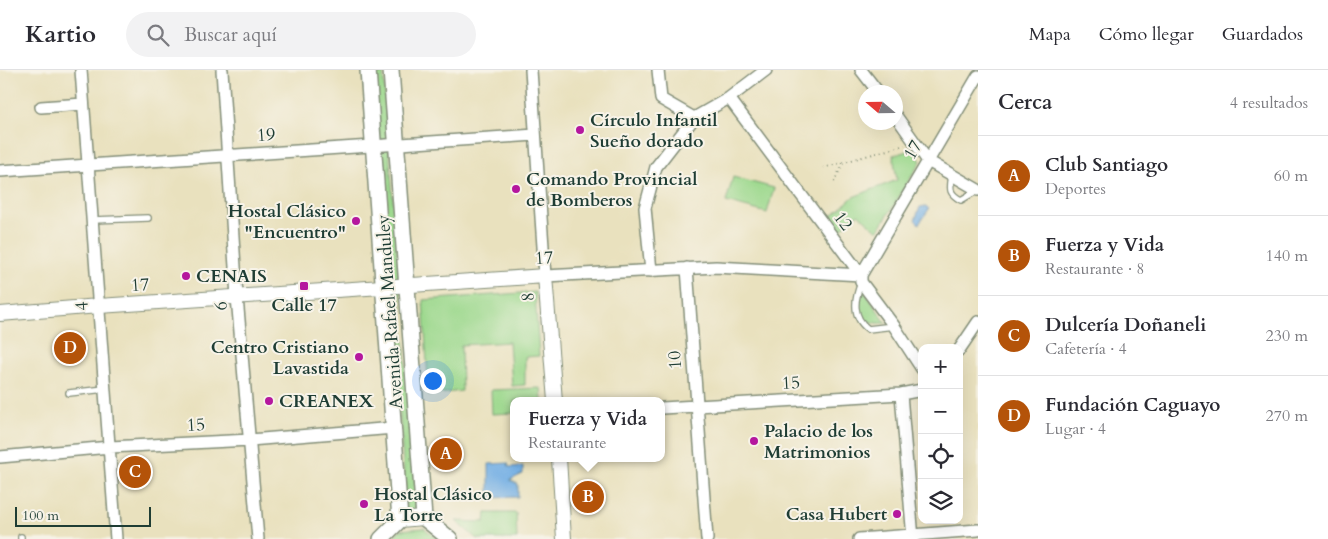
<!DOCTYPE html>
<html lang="es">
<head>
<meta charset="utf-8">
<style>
	:root { --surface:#fff; --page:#f2f2f3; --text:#2b2b33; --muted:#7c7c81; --line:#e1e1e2; --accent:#b45309 }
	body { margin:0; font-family:Cardo,serif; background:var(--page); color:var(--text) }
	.controls { position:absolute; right:15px; bottom:15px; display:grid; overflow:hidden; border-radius:10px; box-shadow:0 5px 20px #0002 }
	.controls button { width:45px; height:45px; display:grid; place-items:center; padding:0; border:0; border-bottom:1px solid var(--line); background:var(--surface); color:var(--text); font:25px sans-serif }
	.compass { position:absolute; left:858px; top:15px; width:45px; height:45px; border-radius:50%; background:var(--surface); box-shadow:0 5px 20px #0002; rotate:290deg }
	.scale { position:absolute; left:15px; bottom:12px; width:136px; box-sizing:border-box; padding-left:5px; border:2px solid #1f3d34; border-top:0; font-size:14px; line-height:18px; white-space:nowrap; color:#1f3d34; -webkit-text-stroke:4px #f7f3e8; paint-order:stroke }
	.you { position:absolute; left:432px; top:310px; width:18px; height:18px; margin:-12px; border:4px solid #fff; border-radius:50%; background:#1a73e8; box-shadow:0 0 0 8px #1a73e833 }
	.badge { display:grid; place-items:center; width:32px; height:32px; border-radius:50%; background:var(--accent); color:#fff; font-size:16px; font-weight:700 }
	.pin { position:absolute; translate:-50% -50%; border:2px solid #fff; box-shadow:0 1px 5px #0006 }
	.popup { position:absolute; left:510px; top:327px; width:155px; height:65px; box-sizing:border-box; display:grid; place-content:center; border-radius:10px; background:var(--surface); filter:drop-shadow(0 1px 4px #0005); font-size:16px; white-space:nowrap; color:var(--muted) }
	.popup b { font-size:19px; color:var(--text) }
	.popup::after { content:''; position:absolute; left:50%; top:100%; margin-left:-10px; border:10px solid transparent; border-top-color:var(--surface) }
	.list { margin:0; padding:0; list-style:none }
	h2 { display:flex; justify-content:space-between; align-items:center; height:65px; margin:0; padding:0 20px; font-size:21px }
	h2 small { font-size:16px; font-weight:400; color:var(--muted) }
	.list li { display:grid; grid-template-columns:32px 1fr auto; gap:15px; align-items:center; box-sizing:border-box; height:80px; padding:0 20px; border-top:1px solid var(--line) }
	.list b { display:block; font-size:19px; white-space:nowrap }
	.list p { margin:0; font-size:16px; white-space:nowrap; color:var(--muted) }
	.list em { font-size:16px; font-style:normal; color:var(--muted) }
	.icon { flex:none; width:28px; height:28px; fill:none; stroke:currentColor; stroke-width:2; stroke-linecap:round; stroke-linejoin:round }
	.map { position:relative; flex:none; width:978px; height:469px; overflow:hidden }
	header { display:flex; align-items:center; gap:30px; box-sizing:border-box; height:70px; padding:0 25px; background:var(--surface); border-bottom:1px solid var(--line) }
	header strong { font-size:24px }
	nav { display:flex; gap:28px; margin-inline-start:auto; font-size:18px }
	.search { width:350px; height:45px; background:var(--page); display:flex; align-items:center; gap:12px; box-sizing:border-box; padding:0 18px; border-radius:28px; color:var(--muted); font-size:19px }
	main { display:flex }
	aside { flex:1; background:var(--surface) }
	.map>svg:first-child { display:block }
	.green { fill:#9bd88c; stroke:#5d8a60 }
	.water { fill:#72aee4; stroke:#48768c }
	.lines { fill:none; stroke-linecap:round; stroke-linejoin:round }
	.service-casing { stroke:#848f79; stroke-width:8 }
	.minor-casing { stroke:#848f79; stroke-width:14 }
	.tertiary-casing { stroke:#848f79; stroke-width:16 }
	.secondary-casing { stroke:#848f79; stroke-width:18 }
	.path { stroke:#848f79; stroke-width:2; stroke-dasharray:1 4; stroke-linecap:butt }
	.service { stroke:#fff; stroke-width:5.5 }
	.minor { stroke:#fff; stroke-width:11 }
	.tertiary { stroke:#fff; stroke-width:14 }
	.secondary { stroke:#fff; stroke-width:15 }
	.poi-dot { fill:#b5179e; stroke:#f7f3e8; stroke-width:2 }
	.labels { text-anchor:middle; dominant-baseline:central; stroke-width:4; stroke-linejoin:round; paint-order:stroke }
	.poi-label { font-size:18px; font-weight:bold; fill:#1f3d34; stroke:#f7f3e8; text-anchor:start }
	.street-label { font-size:18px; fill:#1f3d34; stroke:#f7f3e8 }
</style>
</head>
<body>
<header>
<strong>Kartio</strong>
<div class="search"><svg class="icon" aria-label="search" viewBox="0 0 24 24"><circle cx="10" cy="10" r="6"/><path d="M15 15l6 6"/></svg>Buscar aquí</div>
<nav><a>Mapa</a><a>Cómo llegar</a><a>Guardados</a></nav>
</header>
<main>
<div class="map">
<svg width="978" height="469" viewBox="0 0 978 469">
	<rect width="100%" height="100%" fill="#f7f3e8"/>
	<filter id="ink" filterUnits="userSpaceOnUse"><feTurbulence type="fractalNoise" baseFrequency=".02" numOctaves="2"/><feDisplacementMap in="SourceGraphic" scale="10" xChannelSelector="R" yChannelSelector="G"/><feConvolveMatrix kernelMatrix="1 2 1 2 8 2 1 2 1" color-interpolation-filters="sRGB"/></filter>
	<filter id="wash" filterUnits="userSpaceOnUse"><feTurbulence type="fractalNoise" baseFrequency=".0096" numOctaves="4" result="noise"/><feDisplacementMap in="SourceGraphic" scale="20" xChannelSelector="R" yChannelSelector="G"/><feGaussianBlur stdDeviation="1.12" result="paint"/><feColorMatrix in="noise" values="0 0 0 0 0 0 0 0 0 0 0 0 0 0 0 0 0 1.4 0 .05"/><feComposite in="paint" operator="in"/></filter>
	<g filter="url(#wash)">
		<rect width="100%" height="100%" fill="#e9e1be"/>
		<!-- green -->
		<path class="green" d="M 373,0 L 383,0 L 417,438 L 412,441 L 406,439 L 391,217 Z
			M 912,80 L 921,91 L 878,161 L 858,144 L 840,160 L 830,147 L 853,127 L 897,110 L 893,85 Z
			M 733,107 L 774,118 L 767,143 L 726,132 Z
			M 864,221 L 886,253 C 862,255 852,243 864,221 Z
			M 535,222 L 539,286 L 525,287 L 525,315 L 512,316 L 509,272 L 461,275 L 462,321 L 429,325 L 423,230 Z
			M 541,318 L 542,331 L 514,331 L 514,343 L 492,344 L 491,320 Z
			M 486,443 L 516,443 L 517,469 L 477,469 L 456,451 L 485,452 Z
			M 424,458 L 438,469 L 390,469 L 400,460 Z"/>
		<!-- water -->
		<path class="water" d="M 926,136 L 929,139 L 919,154 L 915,150 L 920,137 Z
			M 508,393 L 509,397 L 523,396 L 523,404 L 510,410 L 518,414 L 518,427 L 489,428 L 489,394 Z"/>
	</g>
	<g filter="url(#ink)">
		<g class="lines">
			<defs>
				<path id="service" d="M 952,105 C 950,119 948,123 961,130 L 978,120
					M 93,150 L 148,148
					M 861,213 C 854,230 852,247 868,259 L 894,256
					M 69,323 L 105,319
					M 21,467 L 21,469"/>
				<path id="minor" d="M 81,0 L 116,469
					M 222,0 L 237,227 L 258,469
					M 531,0 L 545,206 L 716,197 L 861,205 L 978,6
					M 658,0 L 661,29 L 694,48
					M 861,0 L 878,22
					M 729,28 L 861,205 L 861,212 L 894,256 L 922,299
					M 41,37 L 83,34
					M 896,46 L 928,91 L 978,120
					M 0,101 L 535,65
					M 687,198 L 707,469
					M 651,201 L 645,138 L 656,97 L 694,48 L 729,28 L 766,0
					M 959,280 L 978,252
					M 901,324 L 913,469
					M 662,338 L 901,324 L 922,320
					M 0,387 L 110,377 L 250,370 L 394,358
					M 859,469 L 978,460"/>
				<path id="tertiary" d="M 0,244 L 99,236 L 545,206 L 555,331
					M 559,388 L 564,469
					M 400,450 L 424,448"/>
				<path id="secondary" d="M 368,0 L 400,450 L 381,469
					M 391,0 L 424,448 L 450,469"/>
			</defs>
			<!-- service casing -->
			<use href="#service" class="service-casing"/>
			<!-- minor casing -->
			<use href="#minor" class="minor-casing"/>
			<!-- tertiary casing -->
			<use href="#tertiary" class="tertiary-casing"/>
			<!-- secondary casing -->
			<use href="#secondary" class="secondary-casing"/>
			<!-- path -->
			<path class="path" d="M 823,98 L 905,75
				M 834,112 L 843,93"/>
			<!-- service -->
			<use href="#service" class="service"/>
			<!-- minor -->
			<use href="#minor" class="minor"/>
			<!-- tertiary -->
			<use href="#tertiary" class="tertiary"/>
			<!-- secondary -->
			<use href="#secondary" class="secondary"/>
		</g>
	</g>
	<!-- markers -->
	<g class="poi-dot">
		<circle cx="580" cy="60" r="5"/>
		<circle cx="516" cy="119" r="5"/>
		<circle cx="356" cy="151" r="5"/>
		<circle cx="186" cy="206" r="5"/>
		<rect x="299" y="211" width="10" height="10" rx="2.5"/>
		<circle cx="359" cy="287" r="5"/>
		<circle cx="269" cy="331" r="5"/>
		<circle cx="754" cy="371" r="5"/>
		<circle cx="364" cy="434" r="5"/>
		<circle cx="897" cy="444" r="5"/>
	</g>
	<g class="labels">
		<!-- poi labels -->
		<g class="poi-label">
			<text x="590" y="50">Círculo Infantil<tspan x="590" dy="21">Sueño dorado</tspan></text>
			<text x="526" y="109">Comando Provincial<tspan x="526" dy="21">de Bomberos</tspan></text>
			<text x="346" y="141" text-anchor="end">Hostal Clásico<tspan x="346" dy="21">"Encuentro"</tspan></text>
			<text x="196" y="206">CENAIS</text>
			<text x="304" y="235" text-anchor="middle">Calle 17</text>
			<text x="349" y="277" text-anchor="end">Centro Cristiano<tspan x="349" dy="21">Lavastida</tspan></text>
			<text x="279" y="331">CREANEX</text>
			<text x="764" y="361">Palacio de los<tspan x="764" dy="21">Matrimonios</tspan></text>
			<text x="374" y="424">Hostal Clásico<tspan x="374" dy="21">La Torre</tspan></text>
			<text x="887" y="444" text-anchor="end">Casa Hubert</text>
		</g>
		<!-- street labels -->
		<g class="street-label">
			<text transform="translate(266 65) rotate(-4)">19</text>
			<text transform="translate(913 80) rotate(-60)">17</text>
			<text transform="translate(843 151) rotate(53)">12</text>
			<text transform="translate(544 188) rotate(-4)">17</text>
			<text transform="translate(140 215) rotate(-4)">17</text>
			<text transform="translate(528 227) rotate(-95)">8</text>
			<text transform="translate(82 236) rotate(-94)">4</text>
			<text transform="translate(221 236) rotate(-95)">6</text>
			<text transform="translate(390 242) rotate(-94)">Avenida Rafael Manduley</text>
			<text transform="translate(675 290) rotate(-94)">10</text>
			<text transform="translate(791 313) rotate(-3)">15</text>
			<text transform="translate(196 355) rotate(-3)">15</text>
		</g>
	</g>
</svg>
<div class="controls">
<button>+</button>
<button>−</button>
<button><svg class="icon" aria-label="locate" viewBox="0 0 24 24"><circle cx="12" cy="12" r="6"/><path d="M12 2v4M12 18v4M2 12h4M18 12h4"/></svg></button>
<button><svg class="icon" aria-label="layers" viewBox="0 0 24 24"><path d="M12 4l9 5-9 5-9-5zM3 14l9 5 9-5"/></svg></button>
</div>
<svg class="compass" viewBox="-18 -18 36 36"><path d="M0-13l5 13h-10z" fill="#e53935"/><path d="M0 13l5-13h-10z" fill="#7c7c81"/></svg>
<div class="scale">100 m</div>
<div class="you"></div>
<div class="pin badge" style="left:446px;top:384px">A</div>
<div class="pin badge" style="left:588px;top:427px">B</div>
<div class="popup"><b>Fuerza y Vida</b>Restaurante</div>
<div class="pin badge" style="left:135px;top:402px">C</div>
<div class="pin badge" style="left:70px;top:278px">D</div>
</div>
<aside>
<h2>Cerca<small>4 resultados</small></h2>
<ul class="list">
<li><span class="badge">A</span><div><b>Club Santiago</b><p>Deportes</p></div><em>60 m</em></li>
<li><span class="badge">B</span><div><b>Fuerza y Vida</b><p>Restaurante · 8</p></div><em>140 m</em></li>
<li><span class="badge">C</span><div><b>Dulcería Doñaneli</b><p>Cafetería · 4</p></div><em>230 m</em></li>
<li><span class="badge">D</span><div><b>Fundación Caguayo</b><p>Lugar · 4</p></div><em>270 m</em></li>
</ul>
</aside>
</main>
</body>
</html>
